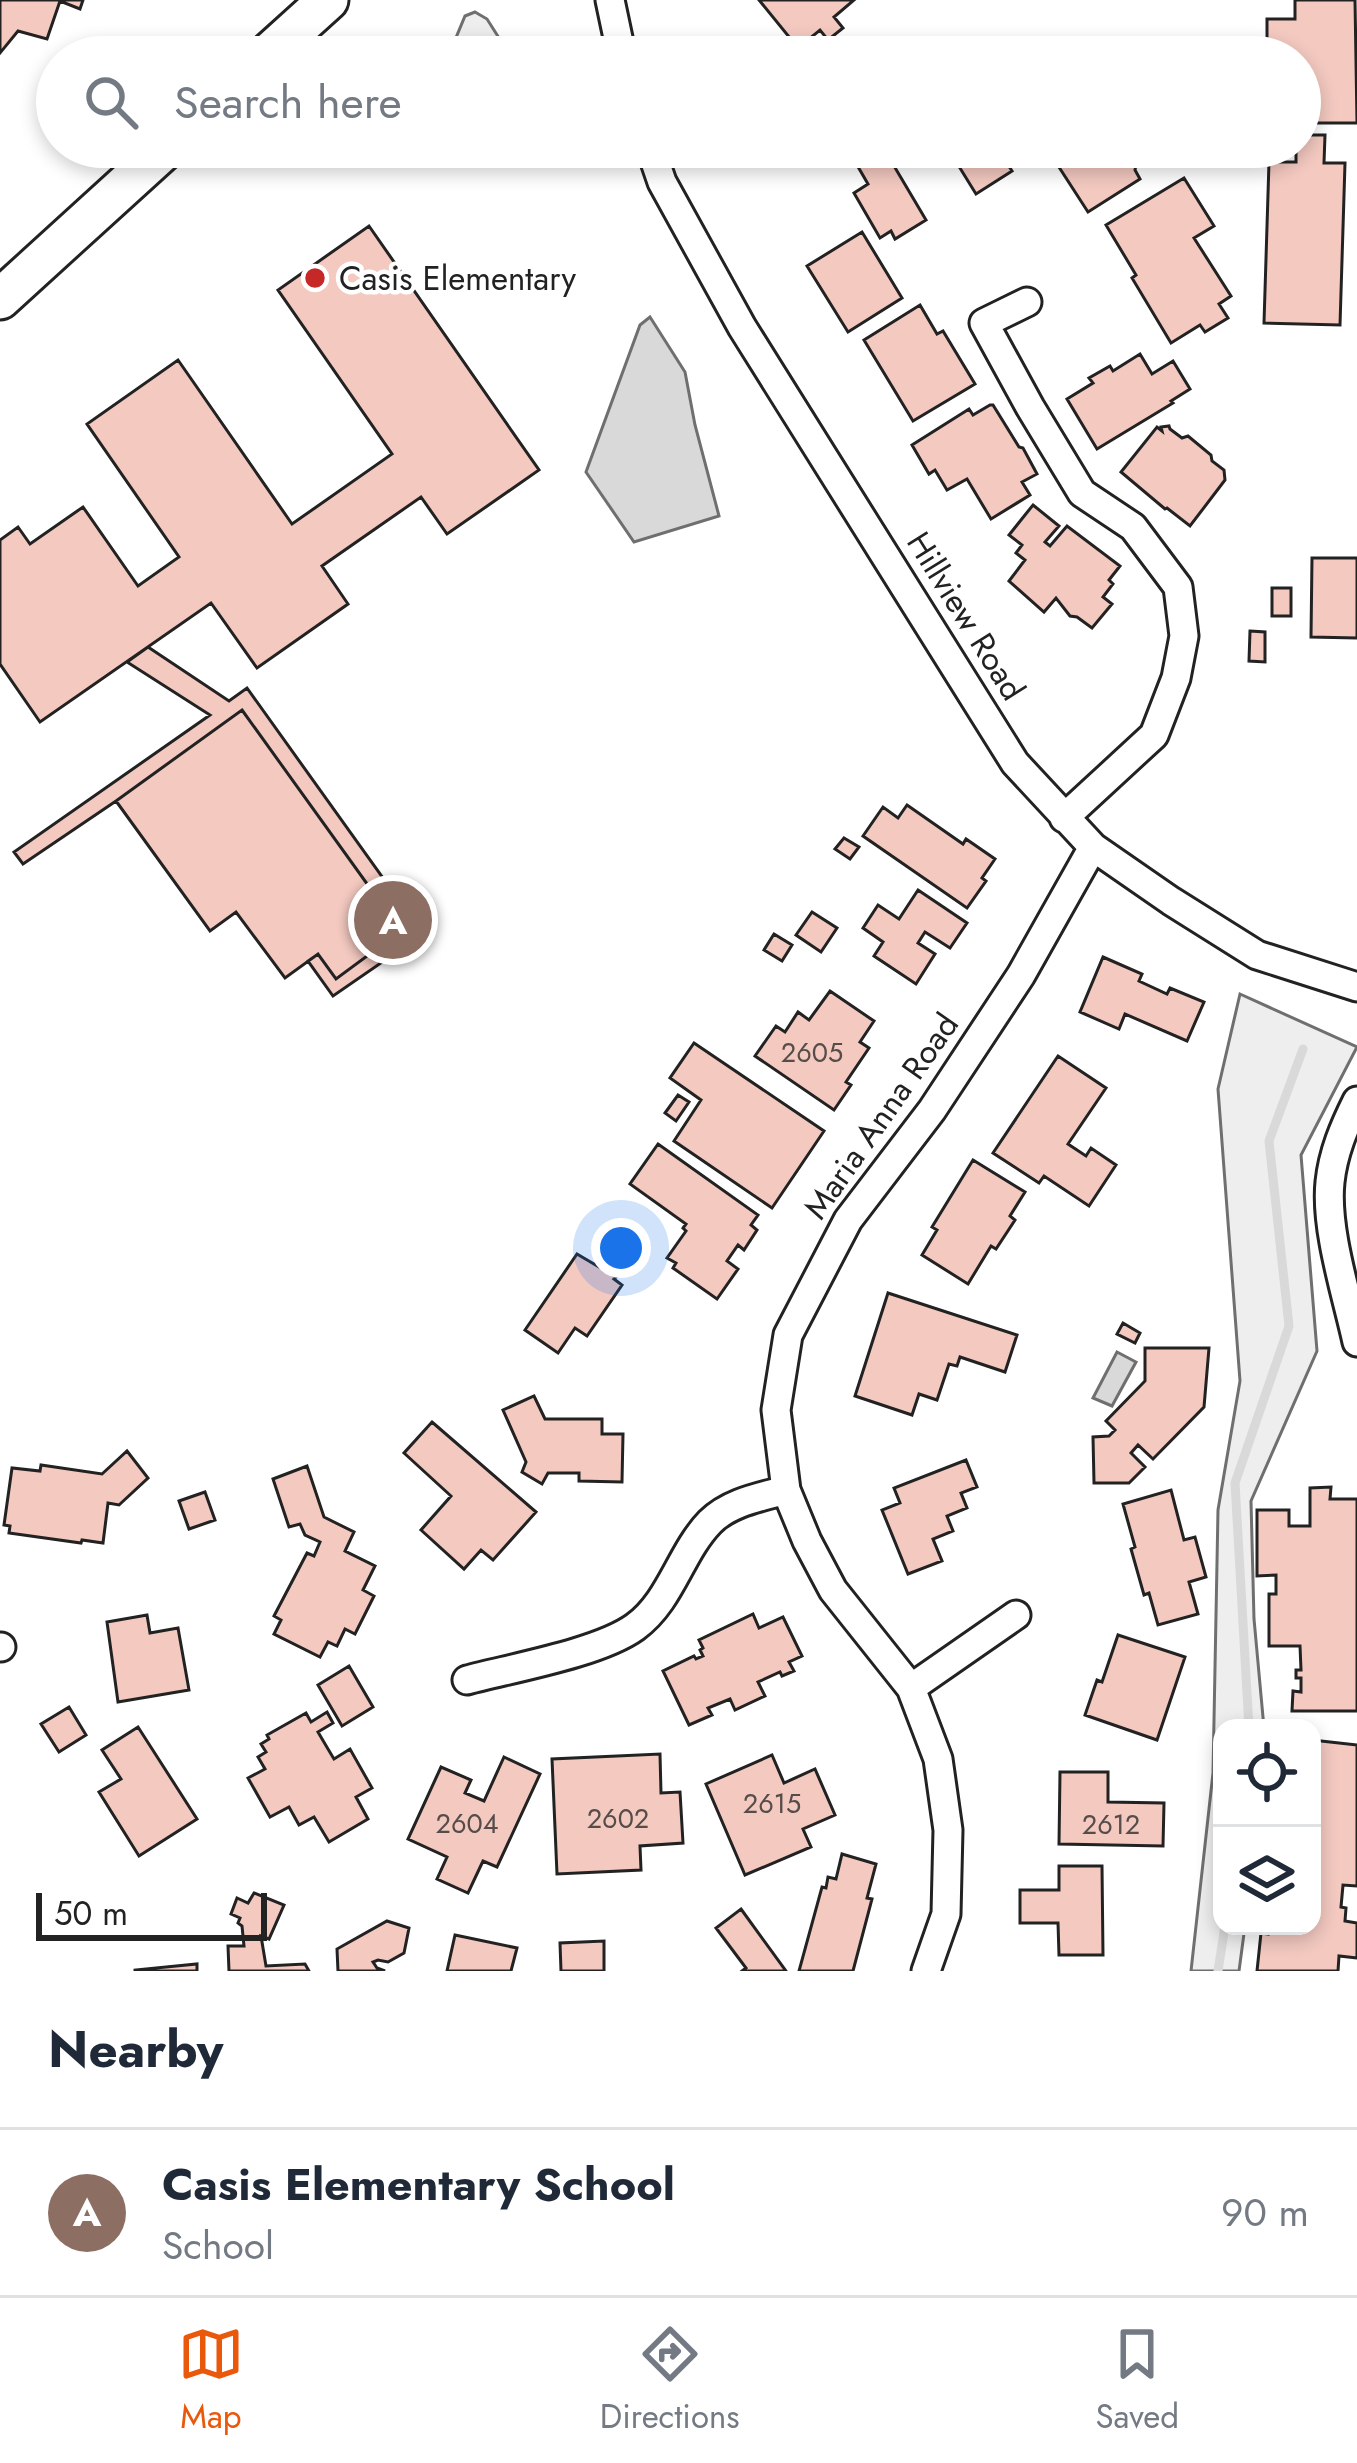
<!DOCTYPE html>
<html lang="en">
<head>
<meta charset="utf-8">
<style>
	:root { --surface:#fff; --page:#f6f6f7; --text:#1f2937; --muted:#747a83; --line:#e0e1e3; --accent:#ea580c }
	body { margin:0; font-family:Jost,sans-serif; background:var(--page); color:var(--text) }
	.controls { position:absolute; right:36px; bottom:36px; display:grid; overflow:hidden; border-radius:24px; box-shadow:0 6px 18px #0003 }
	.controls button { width:108px; height:108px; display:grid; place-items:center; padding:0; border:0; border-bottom:3px solid var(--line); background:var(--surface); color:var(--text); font:60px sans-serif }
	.scale { position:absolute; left:36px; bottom:30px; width:231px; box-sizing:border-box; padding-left:12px; border:6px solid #222; border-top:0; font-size:33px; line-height:42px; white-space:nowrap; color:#222; -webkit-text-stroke:9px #fff; paint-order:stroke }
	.you { position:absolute; left:621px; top:1248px; width:42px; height:42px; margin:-30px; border:9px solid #fff; border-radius:50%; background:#1a73e8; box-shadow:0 0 0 18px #1a73e833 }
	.badge { display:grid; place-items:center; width:78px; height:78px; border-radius:50%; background:var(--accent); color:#fff; font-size:39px; font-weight:700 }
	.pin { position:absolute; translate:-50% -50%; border:6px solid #fff; box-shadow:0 3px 12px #0006 }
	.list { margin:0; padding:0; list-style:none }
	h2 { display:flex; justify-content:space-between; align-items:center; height:156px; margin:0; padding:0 48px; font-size:51px }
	h2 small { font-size:39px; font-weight:400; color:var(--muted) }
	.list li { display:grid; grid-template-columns:78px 1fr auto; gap:36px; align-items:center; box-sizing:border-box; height:168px; padding:0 48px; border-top:3px solid var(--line) }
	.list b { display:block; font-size:45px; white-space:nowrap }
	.list p { margin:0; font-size:39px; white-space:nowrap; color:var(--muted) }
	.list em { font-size:39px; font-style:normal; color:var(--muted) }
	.icon { flex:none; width:66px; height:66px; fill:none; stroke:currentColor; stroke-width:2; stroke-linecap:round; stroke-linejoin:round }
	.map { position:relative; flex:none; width:1357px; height:1971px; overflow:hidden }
	.search { position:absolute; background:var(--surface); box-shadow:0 6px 18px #0003; left:36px; right:36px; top:36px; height:132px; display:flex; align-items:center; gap:30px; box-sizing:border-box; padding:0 42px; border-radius:66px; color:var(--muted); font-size:45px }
	.sheet { height:324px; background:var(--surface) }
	nav { display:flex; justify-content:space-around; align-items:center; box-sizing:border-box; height:168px; border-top:3px solid var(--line); background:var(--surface); font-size:33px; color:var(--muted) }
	nav a { display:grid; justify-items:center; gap:6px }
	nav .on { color:var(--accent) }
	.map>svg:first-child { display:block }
	.green { fill:#eee; stroke:#6f6f6f; stroke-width:3 }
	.water { fill:#d9d9d9; stroke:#6f6f6f; stroke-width:3 }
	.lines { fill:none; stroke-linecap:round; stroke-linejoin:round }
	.stream { stroke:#d9d9d9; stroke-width:9 }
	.building { fill:#f3c9c0; stroke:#222; stroke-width:3 }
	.street-casing { stroke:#222; stroke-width:33 }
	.secondary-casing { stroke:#222; stroke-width:45 }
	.street { stroke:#fff; stroke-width:27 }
	.secondary { stroke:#fff; stroke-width:39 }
	.poi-dot { fill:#c62828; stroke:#fff; stroke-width:4.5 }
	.labels { text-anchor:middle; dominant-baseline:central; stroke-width:9; stroke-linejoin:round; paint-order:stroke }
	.number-label { font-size:27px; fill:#564c4a }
	.poi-label { font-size:33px; fill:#222; stroke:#fff; text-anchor:start }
	.street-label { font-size:33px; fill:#222; stroke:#fff }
</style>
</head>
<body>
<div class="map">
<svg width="1357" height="1971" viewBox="0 0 1357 1971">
	<rect width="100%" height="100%" fill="#fff"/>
	<!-- green -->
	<path class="green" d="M 475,12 L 487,19 L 511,57 L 448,57 L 465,16 Z
		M 1240,994 L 1357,1047 L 1301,1155 L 1317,1351 L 1251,1501 L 1254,1619 L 1264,1728 L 1222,1728 L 1222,1926 L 1245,1926 L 1239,1971 L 1191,1971 L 1213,1773 L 1218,1510 L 1240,1381 L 1218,1089 Z"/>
	<!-- water -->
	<path class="water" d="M 650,317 L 685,372 L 695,425 L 719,516 L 634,542 L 586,472 L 640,325 Z
		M 1117,1352 L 1136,1362 L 1112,1406 L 1093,1398 Z"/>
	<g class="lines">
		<!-- stream -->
		<path class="stream" d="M 1249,1728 L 1235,1483 L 1289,1326 L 1269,1141 L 1303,1049
			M 1218,1971 L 1225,1926"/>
	</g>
	<!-- building -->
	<path class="building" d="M 0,0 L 83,0 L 80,9 L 60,1 L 47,39 L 18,31 L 0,53 Z
		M 759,0 L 854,0 L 834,17 L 843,28 L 828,40 L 820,30 L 798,48 Z
		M 1295,0 L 1355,0 L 1357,123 L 1309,123 L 1309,135 L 1325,135 L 1324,163 L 1345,163 L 1340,325 L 1264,323 L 1269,162 L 1296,162 L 1296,147 L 1300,147 L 1300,57 L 1267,57 L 1267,19 L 1295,19 Z
		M 947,147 L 987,147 L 994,159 L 1001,154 L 1012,171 L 976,194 Z
		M 1046,147 L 1123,147 L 1127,158 L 1132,158 L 1136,165 L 1135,170 L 1140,179 L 1088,212 Z
		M 884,149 L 926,220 L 895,239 L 891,231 L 880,238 L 854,193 L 868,184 L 857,165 Z
		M 1184,178 L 1214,226 L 1194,238 L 1231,296 L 1219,304 L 1228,318 L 1205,332 L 1200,325 L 1171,343 L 1132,278 L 1136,275 L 1106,225 Z
		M 369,226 L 539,470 L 447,534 L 421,497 L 322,566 L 348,604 L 257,668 L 211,603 L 40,722 L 0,664 L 0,540 L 18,527 L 30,544 L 83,507 L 138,586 L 179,557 L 87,424 L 178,360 L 292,524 L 392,454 L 278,290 Z
		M 862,232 L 902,298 L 848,332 L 807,266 Z
		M 920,305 L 937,334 L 943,331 L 975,384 L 913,421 L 864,340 Z
		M 1140,354 L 1152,374 L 1173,361 L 1190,389 L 1171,401 L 1173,403 L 1097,449 L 1067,399 L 1093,383 L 1089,378 L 1110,366 L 1113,371 Z
		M 990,405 L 993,405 L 1019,447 L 1023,448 L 1037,474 L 1022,482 L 1030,495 L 991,519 L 967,479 L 947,490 L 935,470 L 929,474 L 912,445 L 969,409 L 973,415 Z
		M 1169,426 L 1170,429 L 1182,438 L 1188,436 L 1211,455 L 1212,461 L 1224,470 L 1225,480 L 1190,526 L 1167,508 L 1165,509 L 1121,472 L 1157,427 L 1162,431 L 1161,427 Z
		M 1033,505 L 1059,526 L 1045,542 L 1050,546 L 1067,526 L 1120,566 L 1109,580 L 1113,584 L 1103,597 L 1112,604 L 1092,628 L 1077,617 L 1070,616 L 1056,598 L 1044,612 L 1009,581 L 1025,560 L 1016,553 L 1022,545 L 1009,535 Z
		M 1312,558 L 1357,558 L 1357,638 L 1311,637 Z
		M 1272,588 L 1291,588 L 1291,616 L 1272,616 Z
		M 1250,631 L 1265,632 L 1265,662 L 1249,661 Z
		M 148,647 L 229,701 L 247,688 L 423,934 L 333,996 L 308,961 L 318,954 L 336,979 L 401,931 L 242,710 L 116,801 L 23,864 L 14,852 L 210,715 L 127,662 Z
		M 242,710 L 401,931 L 336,979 L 318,954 L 285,978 L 236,912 L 210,931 L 116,801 Z
		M 907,805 L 963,844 L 966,839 L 995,859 L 982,878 L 986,881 L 967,908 L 863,836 L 883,807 L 898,818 Z
		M 844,838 L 859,847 L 850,859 L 835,849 Z
		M 918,890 L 967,923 L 950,948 L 925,932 L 918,943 L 935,954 L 916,984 L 874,956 L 883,942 L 863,928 L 878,905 L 899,919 Z
		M 812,912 L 837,928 L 821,952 L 796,935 Z
		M 774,934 L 792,945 L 782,961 L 764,950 Z
		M 1103,957 L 1142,974 L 1139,981 L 1167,994 L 1170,988 L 1204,1002 L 1187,1041 L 1125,1014 L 1119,1029 L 1080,1012 Z
		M 830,991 L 874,1021 L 860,1042 L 869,1048 L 846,1082 L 851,1085 L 834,1110 L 755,1056 L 776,1026 L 785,1032 L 798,1012 L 809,1020 Z
		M 694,1043 L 824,1131 L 772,1208 L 674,1141 L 701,1100 L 670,1078 Z
		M 1058,1056 L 1106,1088 L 1068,1144 L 1086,1156 L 1091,1148 L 1116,1165 L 1089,1206 L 1044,1176 L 1039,1183 L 993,1153 Z
		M 678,1095 L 689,1102 L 676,1121 L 665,1113 Z
		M 658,1144 L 758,1215 L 751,1225 L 757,1230 L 744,1250 L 738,1245 L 727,1261 L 738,1269 L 717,1299 L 673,1268 L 676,1263 L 667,1258 L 686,1231 L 683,1228 L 686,1224 L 630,1184 Z
		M 973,1160 L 1025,1192 L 1010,1216 L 1015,1220 L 996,1249 L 991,1246 L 968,1284 L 922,1255 L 937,1230 L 932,1227 Z
		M 577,1254 L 616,1277 L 614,1279 L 622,1285 L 587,1336 L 575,1328 L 558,1353 L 525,1330 Z
		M 888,1293 L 1017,1335 L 1005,1372 L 960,1357 L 957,1366 L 949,1364 L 937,1400 L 919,1394 L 912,1415 L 855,1396 Z
		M 1123,1323 L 1140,1333 L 1135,1343 L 1117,1334 Z
		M 1145,1348 L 1209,1348 L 1204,1407 L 1153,1459 L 1138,1445 L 1131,1453 L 1145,1467 L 1129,1483 L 1094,1483 L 1093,1437 L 1109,1436 L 1115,1430 L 1106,1421 L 1145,1381 Z
		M 534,1396 L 545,1419 L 602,1419 L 602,1434 L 623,1434 L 622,1482 L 579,1481 L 579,1473 L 548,1473 L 542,1484 L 522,1472 L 526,1462 L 503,1410 Z
		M 432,1422 L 536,1512 L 493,1560 L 481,1550 L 464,1569 L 421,1530 L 451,1496 L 404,1453 Z
		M 127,1451 L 148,1478 L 119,1505 L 108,1503 L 103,1543 L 82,1540 L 81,1543 L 9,1533 L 10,1526 L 4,1525 L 12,1468 L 40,1471 L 41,1465 L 102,1474 Z
		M 966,1460 L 977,1487 L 961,1493 L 967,1508 L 947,1516 L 953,1531 L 933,1539 L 942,1561 L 908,1574 L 882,1510 L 900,1503 L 894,1488 Z
		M 307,1466 L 324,1517 L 354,1532 L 345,1551 L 375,1566 L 363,1590 L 374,1596 L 355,1634 L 345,1629 L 337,1646 L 328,1642 L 320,1657 L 274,1634 L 281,1620 L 274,1616 L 307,1553 L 314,1556 L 320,1542 L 305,1535 L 300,1524 L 289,1527 L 273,1479 Z
		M 1331,1487 L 1330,1499 L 1357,1499 L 1357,1711 L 1292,1711 L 1293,1691 L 1301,1692 L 1301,1678 L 1296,1678 L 1296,1670 L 1301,1670 L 1300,1646 L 1269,1646 L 1269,1594 L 1276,1594 L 1276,1575 L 1257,1576 L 1257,1510 L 1289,1510 L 1289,1526 L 1310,1526 L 1310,1488 Z
		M 1171,1490 L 1184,1540 L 1195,1537 L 1206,1577 L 1189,1582 L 1198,1614 L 1158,1625 L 1149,1593 L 1144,1595 L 1131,1549 L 1135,1547 L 1123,1504 Z
		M 205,1492 L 215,1520 L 189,1529 L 179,1501 Z
		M 753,1614 L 759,1628 L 783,1617 L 802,1656 L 789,1662 L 794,1671 L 782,1676 L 780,1672 L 758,1682 L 765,1696 L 735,1710 L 730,1699 L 708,1708 L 712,1715 L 689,1725 L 663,1671 L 694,1656 L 696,1659 L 703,1656 L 700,1650 L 703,1648 L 699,1640 Z
		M 147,1615 L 150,1633 L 178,1628 L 189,1690 L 118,1702 L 107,1622 Z
		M 1118,1635 L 1185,1657 L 1157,1740 L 1085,1715 L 1097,1680 L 1102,1682 Z
		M 349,1666 L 373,1707 L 342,1726 L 318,1685 Z
		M 69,1707 L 86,1735 L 59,1752 L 41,1724 Z
		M 327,1712 L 333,1723 L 318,1732 L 328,1749 L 334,1759 L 350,1749 L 372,1788 L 356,1797 L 368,1819 L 329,1842 L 314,1817 L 299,1825 L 289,1807 L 270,1817 L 248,1778 L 265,1769 L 258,1757 L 266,1752 L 261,1744 L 269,1739 L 267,1735 L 306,1713 L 311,1722 Z
		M 138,1727 L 197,1819 L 139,1856 L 99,1792 L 121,1779 L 102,1750 Z
		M 1312,1740 L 1357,1745 L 1357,1886 L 1343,1885 L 1341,1907 L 1346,1908 L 1345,1921 L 1357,1923 L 1357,1958 L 1339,1956 L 1338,1971 L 1257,1971 L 1261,1933 L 1268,1934 L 1268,1926 L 1312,1926 Z
		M 660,1754 L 661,1793 L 680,1792 L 683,1843 L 640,1846 L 641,1870 L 557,1874 L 552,1759 Z
		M 772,1755 L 784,1783 L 815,1769 L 835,1815 L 803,1829 L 811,1847 L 745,1875 L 706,1784 Z
		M 504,1757 L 540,1774 L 497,1867 L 483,1861 L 468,1893 L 437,1879 L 447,1857 L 408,1839 L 441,1767 L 471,1780 L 465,1793 L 484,1801 Z
		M 1060,1772 L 1108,1772 L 1108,1802 L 1164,1803 L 1163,1846 L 1059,1844 Z
		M 842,1854 L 876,1864 L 867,1898 L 872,1899 L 853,1971 L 799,1971 L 822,1887 L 826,1888 L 828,1877 L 836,1879 Z
		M 1059,1866 L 1102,1866 L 1103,1955 L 1059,1955 L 1058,1923 L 1020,1923 L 1020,1890 L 1059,1890 Z
		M 254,1893 L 284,1905 L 269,1939 L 261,1936 L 266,1966 L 305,1964 L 309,1971 L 229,1971 L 228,1946 L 244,1946 L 242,1926 L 238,1923 L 240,1918 L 231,1914 L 237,1898 L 248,1903 Z
		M 741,1909 L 786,1971 L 742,1971 L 746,1968 L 716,1928 Z
		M 387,1921 L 409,1928 L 404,1953 L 388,1962 L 378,1960 L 373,1962 L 377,1968 L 385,1971 L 338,1971 L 337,1949 Z
		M 455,1935 L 517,1948 L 511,1971 L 447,1971 Z
		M 604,1941 L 604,1971 L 561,1971 L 560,1943 Z
		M 197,1964 L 197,1971 L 135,1971 L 135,1970 Z"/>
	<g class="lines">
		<defs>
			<path id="street" d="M 610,0 L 622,57
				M 650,147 L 662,182 L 742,327 L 1015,763 L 1093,847 L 1171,901 L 1257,955 L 1357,987
				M 1027,302 L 984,323 L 1030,407 L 1082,493 L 1133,527 L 1178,587 L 1184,636 L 1176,678 L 1154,735 L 1064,818
				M 1357,1101 C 1344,1127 1333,1153 1330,1182 C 1325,1229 1347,1296 1357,1342
				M 0,1647 L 1,1647
				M 467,1680 C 512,1668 599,1653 635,1627 C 671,1601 680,1553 710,1522 C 730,1502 761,1497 786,1490
				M 911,1688 L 1016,1615
				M 926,1971 L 946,1914 L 948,1830 L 938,1759 L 911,1688 L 833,1590 L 807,1541 L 786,1490 L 776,1410 L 788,1335 L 848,1220 L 932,1110 L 1021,975 L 1093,847"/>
			<path id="secondary" d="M 265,57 L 328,0
				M 0,299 L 167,147"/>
		</defs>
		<!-- street casing -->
		<use href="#street" class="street-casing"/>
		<!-- secondary casing -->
		<use href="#secondary" class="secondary-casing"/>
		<!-- street -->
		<use href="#street" class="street"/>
		<!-- secondary -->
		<use href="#secondary" class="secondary"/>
	</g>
	<!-- markers -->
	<circle class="poi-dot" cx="315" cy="278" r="12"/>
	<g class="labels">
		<!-- number labels -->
		<g class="number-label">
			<text x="812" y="1052">2605</text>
			<text x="772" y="1803">2615</text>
			<text x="618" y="1818">2602</text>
			<text x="467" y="1823">2604</text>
			<text x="1111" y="1824">2612</text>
		</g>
		<!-- poi labels -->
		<g class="poi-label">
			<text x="339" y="278">Casis Elementary</text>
		</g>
		<!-- street labels -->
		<g class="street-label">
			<text transform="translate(966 616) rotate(58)">Hillview Road</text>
			<text transform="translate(881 1116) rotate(-55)">Maria Anna Road</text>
		</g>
	</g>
</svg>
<div class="controls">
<button><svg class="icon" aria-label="locate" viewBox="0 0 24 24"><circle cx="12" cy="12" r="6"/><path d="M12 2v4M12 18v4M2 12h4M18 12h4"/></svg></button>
<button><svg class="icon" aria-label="layers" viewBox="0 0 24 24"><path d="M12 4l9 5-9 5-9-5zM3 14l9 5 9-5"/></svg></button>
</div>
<div class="scale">50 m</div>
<div class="you"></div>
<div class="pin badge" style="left:393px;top:920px;background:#8d6e63">A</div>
<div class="search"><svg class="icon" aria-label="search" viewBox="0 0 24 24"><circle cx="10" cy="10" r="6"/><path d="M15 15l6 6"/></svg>Search here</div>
</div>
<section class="sheet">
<h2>Nearby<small></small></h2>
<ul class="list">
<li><span class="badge" style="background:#8d6e63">A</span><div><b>Casis Elementary School</b><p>School</p></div><em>90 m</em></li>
</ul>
</section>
<nav>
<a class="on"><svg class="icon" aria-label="map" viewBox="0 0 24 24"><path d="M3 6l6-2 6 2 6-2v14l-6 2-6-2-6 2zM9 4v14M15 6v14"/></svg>Map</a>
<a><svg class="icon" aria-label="directions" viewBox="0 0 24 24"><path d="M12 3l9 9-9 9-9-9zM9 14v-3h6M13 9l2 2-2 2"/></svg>Directions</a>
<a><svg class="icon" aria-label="saved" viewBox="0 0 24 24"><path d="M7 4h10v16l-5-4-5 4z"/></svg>Saved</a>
</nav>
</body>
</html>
